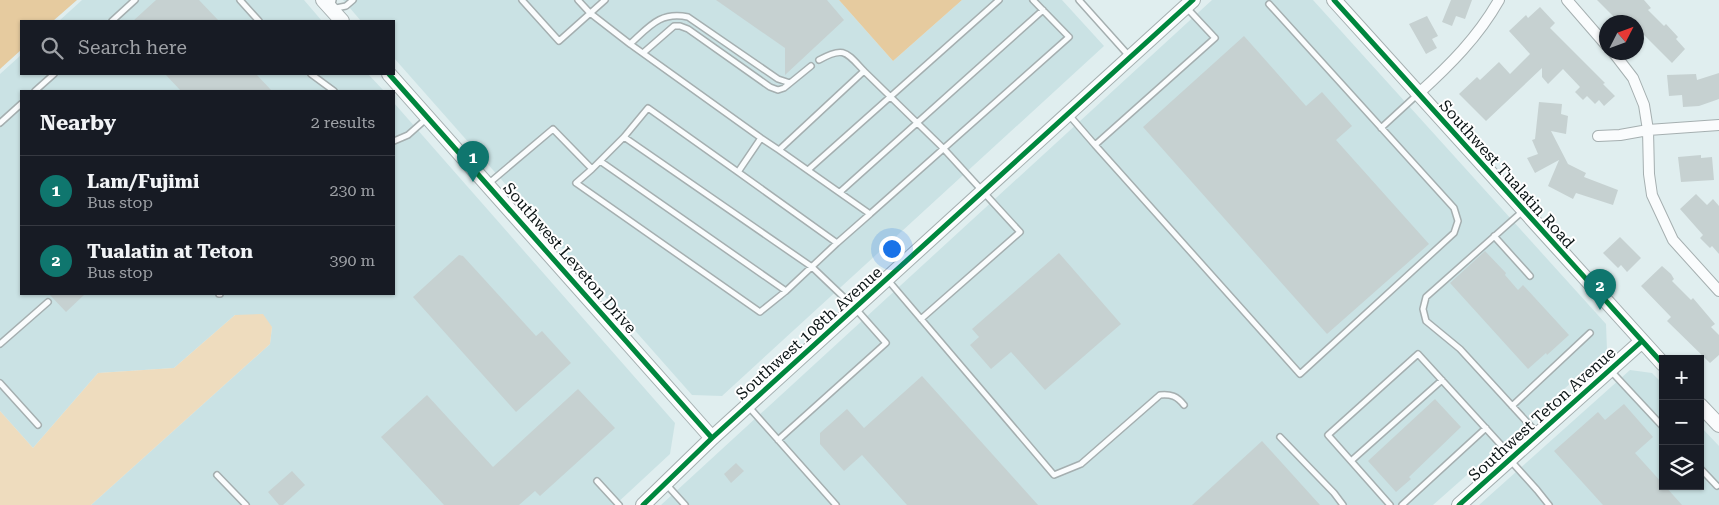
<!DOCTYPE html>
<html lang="en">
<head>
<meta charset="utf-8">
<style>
	:root { --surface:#171b24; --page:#242831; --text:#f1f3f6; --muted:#9ea1a6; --line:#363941; --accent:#0f766e }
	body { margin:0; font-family:"Roboto Serif",serif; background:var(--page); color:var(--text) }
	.controls { position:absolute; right:15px; bottom:15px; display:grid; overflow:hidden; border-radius:0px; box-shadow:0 1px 4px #0004 }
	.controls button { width:45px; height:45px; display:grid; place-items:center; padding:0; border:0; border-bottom:1px solid var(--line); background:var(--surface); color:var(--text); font:25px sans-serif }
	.compass { position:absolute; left:1599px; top:15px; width:45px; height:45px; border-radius:50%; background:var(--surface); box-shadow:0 1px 4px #0004; rotate:48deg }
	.you { position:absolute; left:891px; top:248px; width:18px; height:18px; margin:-12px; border:4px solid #fff; border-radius:50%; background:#1a73e8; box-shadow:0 0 0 8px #1a73e833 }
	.badge { display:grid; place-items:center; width:32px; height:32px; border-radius:50%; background:var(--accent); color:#fff; font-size:16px; font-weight:700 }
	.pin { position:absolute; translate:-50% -41px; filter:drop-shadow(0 1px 2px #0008) }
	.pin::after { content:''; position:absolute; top:26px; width:18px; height:15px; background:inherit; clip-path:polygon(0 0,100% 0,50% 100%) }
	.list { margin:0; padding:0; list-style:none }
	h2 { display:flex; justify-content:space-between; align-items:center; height:65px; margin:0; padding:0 20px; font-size:21px }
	h2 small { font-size:16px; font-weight:400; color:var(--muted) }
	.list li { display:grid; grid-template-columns:32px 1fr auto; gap:15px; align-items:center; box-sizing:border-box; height:70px; padding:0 20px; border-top:1px solid var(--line) }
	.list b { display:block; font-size:19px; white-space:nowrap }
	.list p { margin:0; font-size:16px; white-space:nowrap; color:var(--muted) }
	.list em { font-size:16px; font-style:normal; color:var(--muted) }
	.icon { flex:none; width:28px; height:28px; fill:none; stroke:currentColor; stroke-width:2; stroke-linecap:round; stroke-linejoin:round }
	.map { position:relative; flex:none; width:1719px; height:505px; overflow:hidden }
	.search { position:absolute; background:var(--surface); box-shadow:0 1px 4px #0004; left:20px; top:20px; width:375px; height:55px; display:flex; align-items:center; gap:12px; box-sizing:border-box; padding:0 18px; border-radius:0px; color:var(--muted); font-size:19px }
	.panel { position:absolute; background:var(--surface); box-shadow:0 1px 4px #0004; left:20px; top:90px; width:375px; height:205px; border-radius:0px }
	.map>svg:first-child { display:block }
	.built { fill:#cae2e4 }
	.green { fill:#eedcbe }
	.forest { fill:#e6cb9f }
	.building { fill:#c6d1d1 }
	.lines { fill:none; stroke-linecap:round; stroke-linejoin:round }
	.lane-casing { stroke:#a5afb0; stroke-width:8 }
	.street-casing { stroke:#a5afb0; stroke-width:12 }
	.secondary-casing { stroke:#a5afb0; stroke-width:16 }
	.lane { stroke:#fafcfd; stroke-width:5 }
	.street { stroke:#fafcfd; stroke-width:10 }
	.secondary { stroke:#fafcfd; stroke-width:14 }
	.cycleway-casing { stroke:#fff; stroke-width:8 }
	.cycleway { stroke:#00873e; stroke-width:5 }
	.labels { text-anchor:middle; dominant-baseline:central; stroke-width:4; stroke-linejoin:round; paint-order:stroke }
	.street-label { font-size:16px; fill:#0b1415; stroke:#fff }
</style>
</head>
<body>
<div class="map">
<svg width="1719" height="505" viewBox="0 0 1719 505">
	<rect width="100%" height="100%" fill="#e0eeef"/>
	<!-- built -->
	<path class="built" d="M 82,0 L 304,0 L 322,21 L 59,21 Z
		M 343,0 L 839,0 L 893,61 L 962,0 L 1062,0 L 1104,46 L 722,396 L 692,395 L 394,58 L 394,21 L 361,21 Z
		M 1212,0 L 1313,0 L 1606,324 L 1607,351 L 1433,505 L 661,505 Z
		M 21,55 L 21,74 L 368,74 L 384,91 L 21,91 L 21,294 L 394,294 L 394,103 L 675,423 L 670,454 L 615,505 L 91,505 L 270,344 L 272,327 L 235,315 L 174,368 L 98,373 L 33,448 L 0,411 L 0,74 Z
		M 1630,370 L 1652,373 L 1663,384 L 1663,486 L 1700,486 L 1700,426 L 1719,446 L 1719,505 L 1479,505 Z"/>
	<!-- green -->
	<path class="green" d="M 263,314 L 272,327 L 270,344 L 91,505 L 0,505 L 0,411 L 33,448 L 98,373 L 174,368 L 235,315 Z"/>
	<!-- forest -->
	<path class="forest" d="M 0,0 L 77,0 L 53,21 L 21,21 L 21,50 L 0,69 Z
		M 839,0 L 962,0 L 893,61 Z"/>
	<!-- building -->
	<path class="building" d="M 156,0 L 199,0 L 219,21 L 133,21 Z
		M 716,0 L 827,0 L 844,20 L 785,75 L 785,48 Z
		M 1451,0 L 1472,0 L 1465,19 L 1456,16 L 1452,26 L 1442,22 Z
		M 1597,0 L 1644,0 L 1651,8 L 1648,10 L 1664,26 L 1666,24 L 1678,37 L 1676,39 L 1685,49 L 1672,63 L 1636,27 L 1636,22 L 1619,22 Z
		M 1540,7 L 1555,23 L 1550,28 L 1605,83 L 1603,84 L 1615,96 L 1604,106 L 1599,100 L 1595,104 L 1587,96 L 1583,100 L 1575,92 L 1580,87 L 1563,69 L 1548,84 L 1542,77 L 1542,68 L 1486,121 L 1459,94 L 1477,77 L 1480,80 L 1499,62 L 1510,74 L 1530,54 L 1509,31 L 1526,15 L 1528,18 Z
		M 1427,16 L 1438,36 L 1432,39 L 1437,48 L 1426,54 L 1409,24 Z
		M 1244,36 L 1306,106 L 1322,92 L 1352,126 L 1336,140 L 1429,244 L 1327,334 L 1143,127 Z
		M 1719,73 L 1719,99 L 1699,106 L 1683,107 L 1682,95 L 1669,96 L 1667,75 L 1696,74 L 1697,80 Z
		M 165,74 L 256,74 L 272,91 L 181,91 Z
		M 1539,102 L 1562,104 L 1561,114 L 1568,116 L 1566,134 L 1551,131 L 1568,164 L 1586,173 L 1584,177 L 1618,190 L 1613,205 L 1576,193 L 1573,199 L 1548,186 L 1559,160 L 1535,173 L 1527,158 L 1538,154 L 1532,140 L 1535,139 Z
		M 1701,155 L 1701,158 L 1712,157 L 1714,180 L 1681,182 L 1678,157 Z
		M 1696,194 L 1707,205 L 1713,199 L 1719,206 L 1719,254 L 1712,246 L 1710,248 L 1700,238 L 1703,235 L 1680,209 Z
		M 1620,237 L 1641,258 L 1627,272 L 1621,265 L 1618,268 L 1603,253 Z
		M 1485,251 L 1506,273 L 1505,275 L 1518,290 L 1523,285 L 1569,335 L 1547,355 L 1546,353 L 1528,369 L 1450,283 Z
		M 1059,253 L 1121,324 L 1045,390 L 1011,352 L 991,369 L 970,345 L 979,337 L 972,329 Z
		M 459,255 L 463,256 L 536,336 L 542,331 L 571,363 L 516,412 L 413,297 Z
		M 1662,266 L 1671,274 L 1674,279 L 1672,281 L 1691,300 L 1693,298 L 1715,324 L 1711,327 L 1719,335 L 1719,355 L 1710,363 L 1667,321 L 1671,317 L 1641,286 Z
		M 49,294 L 85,294 L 66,312 Z
		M 922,376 L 1038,505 L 907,505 L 862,455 L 844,471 L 820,444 L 820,433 L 847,409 L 864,428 Z
		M 578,389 L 615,428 L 540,496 L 535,491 L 519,505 L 444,505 L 381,437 L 427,395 L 493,467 Z
		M 1435,399 L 1461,427 L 1409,477 L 1411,479 L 1396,492 L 1368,461 Z
		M 1624,404 L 1653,437 L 1635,453 L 1663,484 L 1663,486 L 1665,486 L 1682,505 L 1603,505 L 1554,451 L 1598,412 L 1605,420 Z
		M 1262,441 L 1320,505 L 1192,505 Z
		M 736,463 L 744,471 L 731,483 L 724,474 Z
		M 292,471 L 305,485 L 283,505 L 279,505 L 268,492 Z"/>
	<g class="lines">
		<defs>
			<path id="lane" d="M 240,0 L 259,21
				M 333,0 L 331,9 L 346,6 L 353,0
				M 522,0 L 559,41 L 605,0
				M 578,0 L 590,13 L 630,44 L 761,138 L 779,150 L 864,71 C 846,52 844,46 819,60
				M 1079,0 L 1130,57
				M 112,21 L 135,0
				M 630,44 C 649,27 660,11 688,17 L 778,79 L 790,83
				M 643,53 L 674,26 L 680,26 L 688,29 L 770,87 L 778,90 L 784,88 L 811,66
				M 864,71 L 943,148 L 1020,232 L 921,319
				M 311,74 L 334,91
				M 35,91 L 54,74
				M 1069,115 L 1095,145 L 1215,38 L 1186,7
				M 0,123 L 21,104
				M 1381,128 L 1418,94
				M 624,137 L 812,267 L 855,308 L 886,343 L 778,440
				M 394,141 L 408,135 L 426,119
				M 1095,145 L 1300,374 L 1454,233 L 1458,221 L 1454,208 L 1269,4
				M 779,150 L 870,214 L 837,243
				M 600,161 L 624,137 L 648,108 L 738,172
				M 592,169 L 600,161 L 786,291 L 837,243 L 738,172 L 761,138
				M 808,170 L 999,0
				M 488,184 L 553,129 L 592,169 L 576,183 L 760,312 L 786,291
				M 840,192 L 1043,10
				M 1524,210 L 1426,297 L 1423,309 L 1426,321 L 1460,349 L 1537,433
				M 870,214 L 1069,37 L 1033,0
				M 1494,236 L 1530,276
				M 887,279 L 1054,475 L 1081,464 L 1160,395 C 1171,394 1177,396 1184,405
				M 219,294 L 220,294
				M 0,344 L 48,302
				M 1610,370 L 1663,427
				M 0,383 L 38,425
				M 748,406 L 836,505
				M 1512,406 L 1590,333
				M 1280,437 L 1334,493 L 1343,505
				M 1510,460 L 1537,490 L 1549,505
				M 1351,461 L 1442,380
				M 1700,468 L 1717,486
				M 217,475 L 246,505
				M 597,481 L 619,505
				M 666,484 L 685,505
				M 1390,505 L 1328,435 L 1418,354 L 1512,457
				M 1402,505 L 1486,428"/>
			<path id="street" d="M 1567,0 L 1606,45
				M 1613,52 L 1633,78 L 1644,105 L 1648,130 L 1649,174 L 1652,195 L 1673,240 L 1719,291
				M 1418,94 C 1450,65 1478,37 1499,0
				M 1598,136 L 1620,135 L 1648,130 L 1719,125"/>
			<path id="secondary" d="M 323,0 L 342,21
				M 1334,0 L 1663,364
				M 389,74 L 712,438
				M 1700,405 L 1719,425
				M 643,505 L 712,438 L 1193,0
				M 1459,505 L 1642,341"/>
		</defs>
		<!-- lane casing -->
		<use href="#lane" class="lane-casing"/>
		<!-- street casing -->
		<use href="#street" class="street-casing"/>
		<!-- secondary casing -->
		<use href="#secondary" class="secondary-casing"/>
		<!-- lane -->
		<use href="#lane" class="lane"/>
		<!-- street -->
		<use href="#street" class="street"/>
		<!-- secondary -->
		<use href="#secondary" class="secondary"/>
		<defs>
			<path id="cycleway" d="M 1334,0 L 1663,364
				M 389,74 L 712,438
				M 643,505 L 712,438 L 1193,0
				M 1459,505 L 1642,341"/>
		</defs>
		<!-- cycleway casing -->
		<use href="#cycleway" class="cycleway-casing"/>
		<!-- cycleway -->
		<use href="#cycleway" class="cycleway"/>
	</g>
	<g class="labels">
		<!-- street labels -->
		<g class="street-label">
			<text transform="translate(1507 174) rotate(48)">Southwest Tualatin Road</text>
			<text transform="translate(570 258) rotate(49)">Southwest Leveton Drive</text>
			<text transform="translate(809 333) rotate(-42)">Southwest 108th Avenue</text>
			<text transform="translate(1542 414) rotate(-42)">Southwest Teton Avenue</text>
		</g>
	</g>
</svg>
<div class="controls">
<button>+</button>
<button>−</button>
<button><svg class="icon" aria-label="layers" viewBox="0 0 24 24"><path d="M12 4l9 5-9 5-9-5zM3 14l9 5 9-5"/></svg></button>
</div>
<svg class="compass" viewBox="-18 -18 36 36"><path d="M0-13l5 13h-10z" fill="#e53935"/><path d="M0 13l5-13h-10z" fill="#9ea1a6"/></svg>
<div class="you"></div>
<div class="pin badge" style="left:473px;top:182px">1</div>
<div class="pin badge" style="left:1600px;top:310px">2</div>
<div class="search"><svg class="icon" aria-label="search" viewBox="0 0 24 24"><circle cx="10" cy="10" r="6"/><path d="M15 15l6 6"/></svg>Search here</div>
<section class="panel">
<h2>Nearby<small>2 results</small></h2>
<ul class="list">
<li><span class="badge">1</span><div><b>Lam/Fujimi</b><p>Bus stop</p></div><em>230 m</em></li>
<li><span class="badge">2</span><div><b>Tualatin at Teton</b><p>Bus stop</p></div><em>390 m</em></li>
</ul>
</section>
</div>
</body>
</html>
